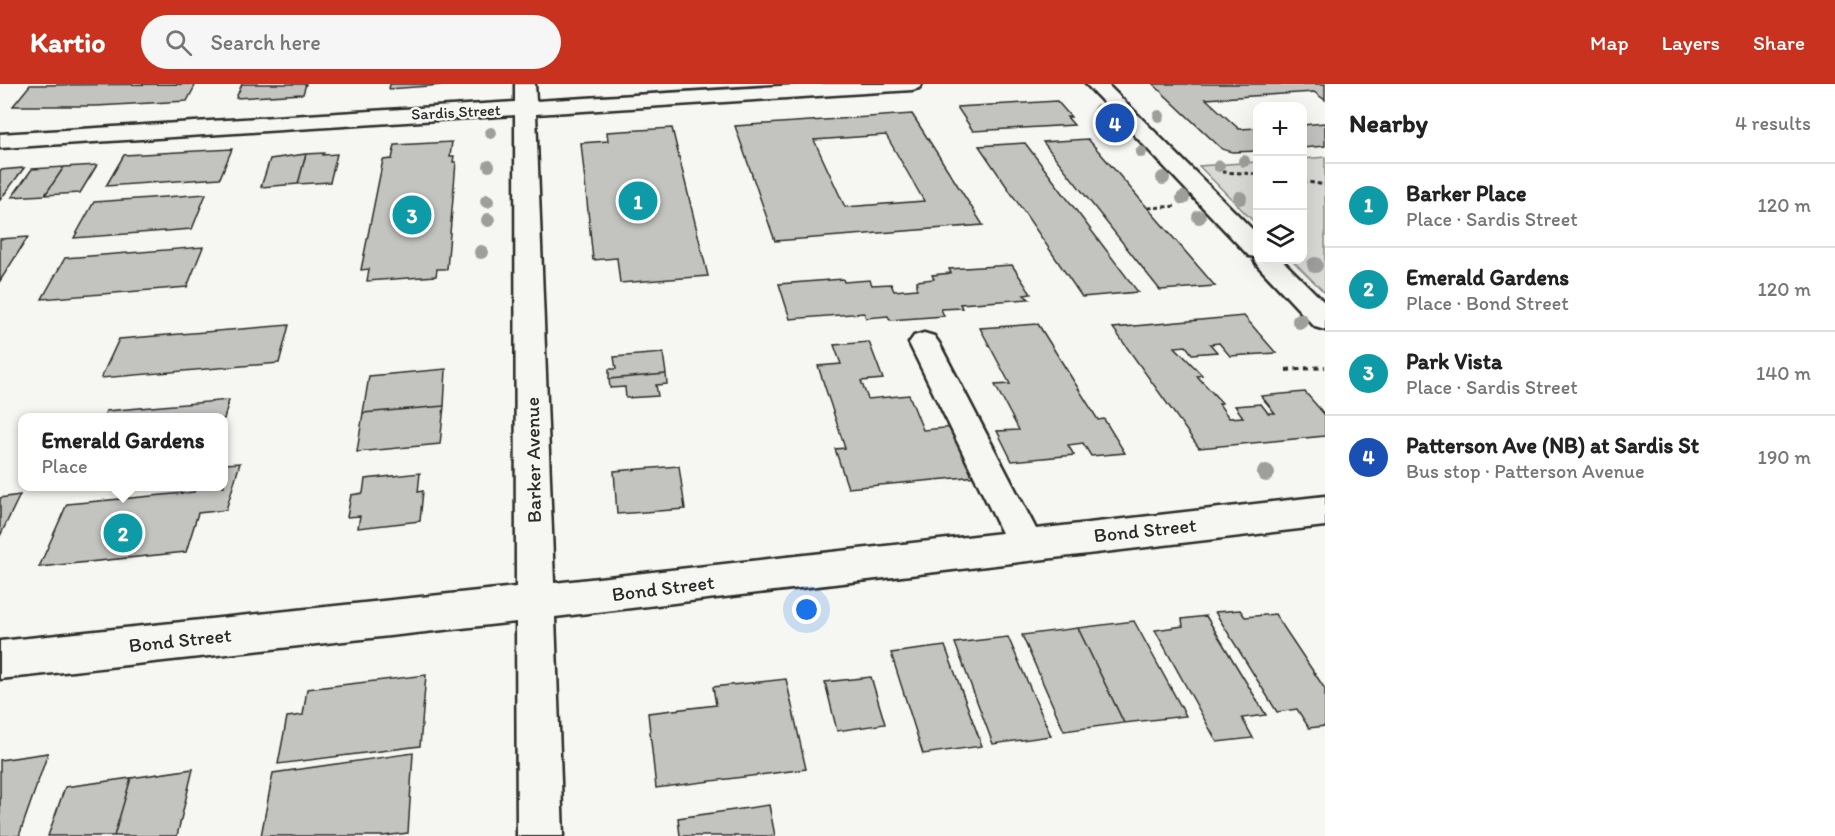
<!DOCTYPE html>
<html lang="en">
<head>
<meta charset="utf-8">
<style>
	:root { --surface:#fff; --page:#f6f6f6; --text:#222; --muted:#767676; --line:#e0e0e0; --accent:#c8321e }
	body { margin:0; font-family:Itim,sans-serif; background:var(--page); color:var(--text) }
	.controls { position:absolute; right:18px; top:18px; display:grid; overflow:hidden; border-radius:12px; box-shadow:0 6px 24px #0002 }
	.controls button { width:54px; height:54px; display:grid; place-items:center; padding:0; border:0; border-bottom:2px solid var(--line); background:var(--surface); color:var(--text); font:30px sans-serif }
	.you { position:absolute; left:807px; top:526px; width:21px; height:21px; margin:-15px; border:4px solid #fff; border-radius:50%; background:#1a73e8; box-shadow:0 0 0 9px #1a73e833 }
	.badge { display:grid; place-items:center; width:39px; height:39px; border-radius:50%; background:var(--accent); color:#fff; font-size:20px; font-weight:700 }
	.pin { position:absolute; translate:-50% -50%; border:3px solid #fff; box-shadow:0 2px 6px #0006 }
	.popup { position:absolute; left:18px; top:329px; width:210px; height:78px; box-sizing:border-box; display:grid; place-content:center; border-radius:12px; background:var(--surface); filter:drop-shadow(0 2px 4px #0005); font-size:20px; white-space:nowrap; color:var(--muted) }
	.popup b { font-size:22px; color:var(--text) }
	.popup::after { content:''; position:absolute; left:50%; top:100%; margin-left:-12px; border:12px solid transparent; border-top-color:var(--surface) }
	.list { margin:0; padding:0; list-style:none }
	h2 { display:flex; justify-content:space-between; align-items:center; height:78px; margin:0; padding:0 24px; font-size:26px }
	h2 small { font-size:20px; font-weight:400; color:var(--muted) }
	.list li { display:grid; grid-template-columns:39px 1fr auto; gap:18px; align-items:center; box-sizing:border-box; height:84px; padding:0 24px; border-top:2px solid var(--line) }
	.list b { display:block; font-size:22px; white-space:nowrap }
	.list p { margin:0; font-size:20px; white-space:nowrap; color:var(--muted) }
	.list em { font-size:20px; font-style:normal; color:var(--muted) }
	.icon { flex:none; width:33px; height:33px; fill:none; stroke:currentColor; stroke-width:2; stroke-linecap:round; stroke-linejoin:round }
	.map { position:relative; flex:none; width:1325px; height:752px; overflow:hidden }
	header { display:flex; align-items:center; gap:36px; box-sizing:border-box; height:84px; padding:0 30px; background:var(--accent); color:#fff }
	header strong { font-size:28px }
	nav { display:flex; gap:33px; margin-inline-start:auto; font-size:21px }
	.search { width:420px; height:54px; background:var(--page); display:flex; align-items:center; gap:15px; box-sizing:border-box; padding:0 21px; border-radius:33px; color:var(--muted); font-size:22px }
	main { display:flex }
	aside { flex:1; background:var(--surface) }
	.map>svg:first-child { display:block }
	.green { fill:#d9d9d5; stroke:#828280; stroke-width:1.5 }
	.building { fill:#c3c3c0; stroke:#2b2b2b; stroke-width:1.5; fill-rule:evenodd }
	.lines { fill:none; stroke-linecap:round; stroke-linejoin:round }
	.minor-casing { stroke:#2b2b2b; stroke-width:5 }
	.path-far1 { stroke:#2b2b2b; stroke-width:3; stroke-dasharray:4.5 3; stroke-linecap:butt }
	.path { stroke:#2b2b2b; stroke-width:4; stroke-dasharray:5 4.5; stroke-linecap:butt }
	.minor { fill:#f6f6f2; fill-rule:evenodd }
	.tree { fill:#9e9e9c }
	.labels { text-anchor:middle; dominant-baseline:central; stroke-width:5; stroke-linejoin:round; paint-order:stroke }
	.far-street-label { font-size:16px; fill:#2b2b2b; stroke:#f6f6f2 }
	.street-label { font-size:20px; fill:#2b2b2b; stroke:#f6f6f2 }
</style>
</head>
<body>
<header>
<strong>Kartio</strong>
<div class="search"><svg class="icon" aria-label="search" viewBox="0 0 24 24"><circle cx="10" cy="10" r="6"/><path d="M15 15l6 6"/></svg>Search here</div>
<nav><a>Map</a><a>Layers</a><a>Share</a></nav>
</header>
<main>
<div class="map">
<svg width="1325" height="752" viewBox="0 0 1325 752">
	<rect width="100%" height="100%" fill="#f6f6f2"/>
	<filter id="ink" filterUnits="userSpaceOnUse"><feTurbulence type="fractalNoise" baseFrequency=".0167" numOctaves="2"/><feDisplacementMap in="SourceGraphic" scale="12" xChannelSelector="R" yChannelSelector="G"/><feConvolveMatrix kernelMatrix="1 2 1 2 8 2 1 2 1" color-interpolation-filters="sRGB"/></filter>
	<g filter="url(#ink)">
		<!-- green -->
		<path class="green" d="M 1325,73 L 1325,209 L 1292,176 L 1302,176 L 1303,75 Z
			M 1257,78 L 1258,78 L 1257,141 L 1199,82 Z"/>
		<!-- building -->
		<path class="building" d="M 196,0 L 187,17 L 96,22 L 13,22 L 30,1 Z
			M 242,0 L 306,0 L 303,10 L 236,14 Z
			M 390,0 L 456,0 L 389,5 Z
			M 1153,0 L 1325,0 L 1325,16 L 1314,8 L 1206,15 L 1239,45 L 1258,44 L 1258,67 L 1232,68 L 1222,65 Z
			M 1057,17 L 1071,33 L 1067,33 L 1074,41 L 973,47 L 957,23 Z
			M 912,30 L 983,141 L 775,157 L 735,42 ZM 886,51 L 924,117 L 845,123 L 814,56 Z
			M 1325,39 L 1325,62 L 1302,64 L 1302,41 Z
			M 672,44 L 708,192 L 620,199 L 617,174 L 593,176 L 581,59 L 608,57 L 607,48 Z
			M 1088,55 L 1203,188 L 1215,202 L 1160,206 L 1043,58 Z
			M 452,58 L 450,72 L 454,72 L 453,78 L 456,78 L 447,185 L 437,185 L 436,192 L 367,197 L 369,185 L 361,186 L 383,76 L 392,75 L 395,61 Z
			M 1025,59 L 1138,208 L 1082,213 L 979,62 Z
			M 232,65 L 220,94 L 106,102 L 124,71 Z
			M 324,69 L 323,71 L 337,70 L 330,98 L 298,100 L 306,70 Z
			M 306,70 L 298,100 L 261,103 L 270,75 Z
			M 97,81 L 80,109 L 45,111 L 64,83 Z
			M 64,83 L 45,111 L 12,113 L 32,85 Z
			M 24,84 L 0,116 L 0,86 Z
			M 206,110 L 192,145 L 74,154 L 94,118 Z
			M 28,153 L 0,197 L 0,155 Z
			M 203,163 L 187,203 L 42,215 L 65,174 Z
			M 1012,181 L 1031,210 L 1024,211 L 1029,215 L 960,220 L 962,224 L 941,225 L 944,232 L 890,236 L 888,232 L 866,234 L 864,229 L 790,235 L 779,200 L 843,195 L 844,198 L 870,196 L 872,201 L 891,200 L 894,207 L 917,205 L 917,197 L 934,195 L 932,191 L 951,189 L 949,185 Z
			M 1244,232 L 1276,269 L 1230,272 L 1219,259 L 1210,260 L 1217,268 L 1192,270 L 1186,262 L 1175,263 L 1202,291 L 1197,292 L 1222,319 L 1219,320 L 1229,334 L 1243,333 L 1235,322 L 1261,320 L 1268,329 L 1275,329 L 1261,312 L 1305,308 L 1325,331 L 1325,352 L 1199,364 L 1113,244 Z
			M 1038,240 L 1098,336 L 1104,335 L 1125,369 L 1091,372 L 1083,359 L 1068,361 L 1074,371 L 1012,377 L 997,347 L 1019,346 L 995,301 L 1010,300 L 980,244 Z
			M 289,241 L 279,279 L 101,294 L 119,255 Z
			M 869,258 L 883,295 L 861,297 L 868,315 L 909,311 L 923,346 L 955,343 L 977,392 L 848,404 L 835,365 L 845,364 L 818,282 L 841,280 L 834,261 Z
			M 663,269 L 666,290 L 609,295 L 609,285 L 616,285 L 614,273 Z
			M 446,285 L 444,322 L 363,329 L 369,292 Z
			M 666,290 L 667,300 L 656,301 L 658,312 L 626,314 L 625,303 L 610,304 L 609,295 Z
			M 229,316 L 224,335 L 103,334 L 106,327 Z
			M 444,322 L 440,360 L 357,368 L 363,329 Z
			M 240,379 L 226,426 L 198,429 L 186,468 L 39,483 L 67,420 L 194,408 L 195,402 L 224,402 L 224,380 Z
			M 679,382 L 685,425 L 617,430 L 614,387 Z
			M 420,389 L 418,408 L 423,407 L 420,437 L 358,444 L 360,432 L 347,433 L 351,411 L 363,409 L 365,395 Z
			M 20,411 L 0,452 L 0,414 Z
			M 1240,526 L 1245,533 L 1275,530 L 1325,605 L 1325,642 L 1309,644 L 1297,625 L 1277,628 L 1215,528 Z
			M 1206,532 L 1266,631 L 1242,634 L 1253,654 L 1217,658 L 1155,546 L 1183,542 L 1182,535 Z
			M 1134,537 L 1186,632 L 1124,639 L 1078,544 Z
			M 1078,544 L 1124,639 L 1064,647 L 1022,551 Z
			M 1008,553 L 1051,652 L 993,660 L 955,559 Z
			M 945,562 L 982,662 L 923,670 L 891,569 Z
			M 426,591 L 420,662 L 278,680 L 287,633 L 303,631 L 307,605 Z
			M 871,593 L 885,640 L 837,647 L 825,598 Z
			M 786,595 L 806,685 L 656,704 L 648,629 L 716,621 L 713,603 Z
			M 48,669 L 19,752 L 0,752 L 0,676 Z
			M 413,669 L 408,749 L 383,752 L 261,752 L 273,689 Z
			M 193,685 L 177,752 L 114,752 L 131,694 Z
			M 131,694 L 114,752 L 48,752 L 65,703 Z
			M 769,721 L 775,752 L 680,752 L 678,734 Z"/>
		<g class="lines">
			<defs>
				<path id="minor" d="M 515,0 L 535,0 L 536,17 L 814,0 L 922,0 L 919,4 L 912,6 L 536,30 L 554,499 L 1002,449 L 909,259 L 914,252 L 924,249 L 934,252 L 939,259 L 1036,445 L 1325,412 L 1325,442 L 555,533 L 563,752 L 517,752 L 516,538 L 0,595 L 0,557 L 516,503 L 515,31 L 0,64 L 0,50 L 515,18 Z
					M 1086,0 L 1107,0 L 1258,151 L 1258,176 L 1282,176 L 1325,219 L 1325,246 L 1315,243 L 1258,182 L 1254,176 L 1256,173 L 1249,172 Z"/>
			</defs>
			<!-- minor casing -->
			<use href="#minor" class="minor-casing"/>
			<!-- path-far1 -->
			<path class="path-far1" d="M 1222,88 L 1258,90
				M 1302,97 L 1325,101
				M 1148,124 L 1177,122"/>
			<!-- path -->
			<path class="path" d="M 1286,286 L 1325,283"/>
			<!-- minor -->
			<use href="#minor" class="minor"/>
		</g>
		<!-- trees -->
		<g class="tree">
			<circle cx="1099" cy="26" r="6"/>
			<circle cx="1159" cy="32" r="6"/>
			<circle cx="491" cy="49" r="6"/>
			<circle cx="1141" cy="68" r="6"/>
			<circle cx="1244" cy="77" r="6"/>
			<circle cx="489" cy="82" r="6"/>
			<circle cx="1219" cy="82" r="6"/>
			<circle cx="1163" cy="94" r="7"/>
			<circle cx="1183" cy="114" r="7"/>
			<circle cx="1240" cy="114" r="7"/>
			<circle cx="487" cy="117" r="7"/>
			<circle cx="1199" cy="133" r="7"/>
			<circle cx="488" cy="136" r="7"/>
			<circle cx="481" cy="168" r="7"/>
			<circle cx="1315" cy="181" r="8"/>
			<circle cx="1300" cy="237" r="8"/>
			<circle cx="1266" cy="389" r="9"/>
		</g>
	</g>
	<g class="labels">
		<!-- far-street labels -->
		<g class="far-street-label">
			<text transform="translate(456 28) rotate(-3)">Sardis Street</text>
		</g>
		<!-- street labels -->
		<g class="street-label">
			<text transform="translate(533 376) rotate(-91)">Barker Avenue</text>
			<text transform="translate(1145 446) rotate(-6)">Bond Street</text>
			<text transform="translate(663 504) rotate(-7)">Bond Street</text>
			<text transform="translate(180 556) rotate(-6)">Bond Street</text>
		</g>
	</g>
</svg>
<div class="controls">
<button>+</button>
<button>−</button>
<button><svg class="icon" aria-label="layers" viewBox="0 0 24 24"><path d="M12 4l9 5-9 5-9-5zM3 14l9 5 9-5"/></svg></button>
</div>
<div class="you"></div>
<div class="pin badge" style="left:638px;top:117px;background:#0f9aa8">1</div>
<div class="pin badge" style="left:123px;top:449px;background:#0f9aa8">2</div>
<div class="popup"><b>Emerald Gardens</b>Place</div>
<div class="pin badge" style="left:412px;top:131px;background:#0f9aa8">3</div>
<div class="pin badge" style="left:1115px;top:39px;background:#1a4fb4">4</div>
</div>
<aside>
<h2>Nearby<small>4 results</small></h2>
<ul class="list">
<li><span class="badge" style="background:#0f9aa8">1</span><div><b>Barker Place</b><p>Place · Sardis Street</p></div><em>120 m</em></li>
<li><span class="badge" style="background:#0f9aa8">2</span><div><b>Emerald Gardens</b><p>Place · Bond Street</p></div><em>120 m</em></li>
<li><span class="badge" style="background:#0f9aa8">3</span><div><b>Park Vista</b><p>Place · Sardis Street</p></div><em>140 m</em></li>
<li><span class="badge" style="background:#1a4fb4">4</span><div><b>Patterson Ave (NB) at Sardis St</b><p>Bus stop · Patterson Avenue</p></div><em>190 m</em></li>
</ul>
</aside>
</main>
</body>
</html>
